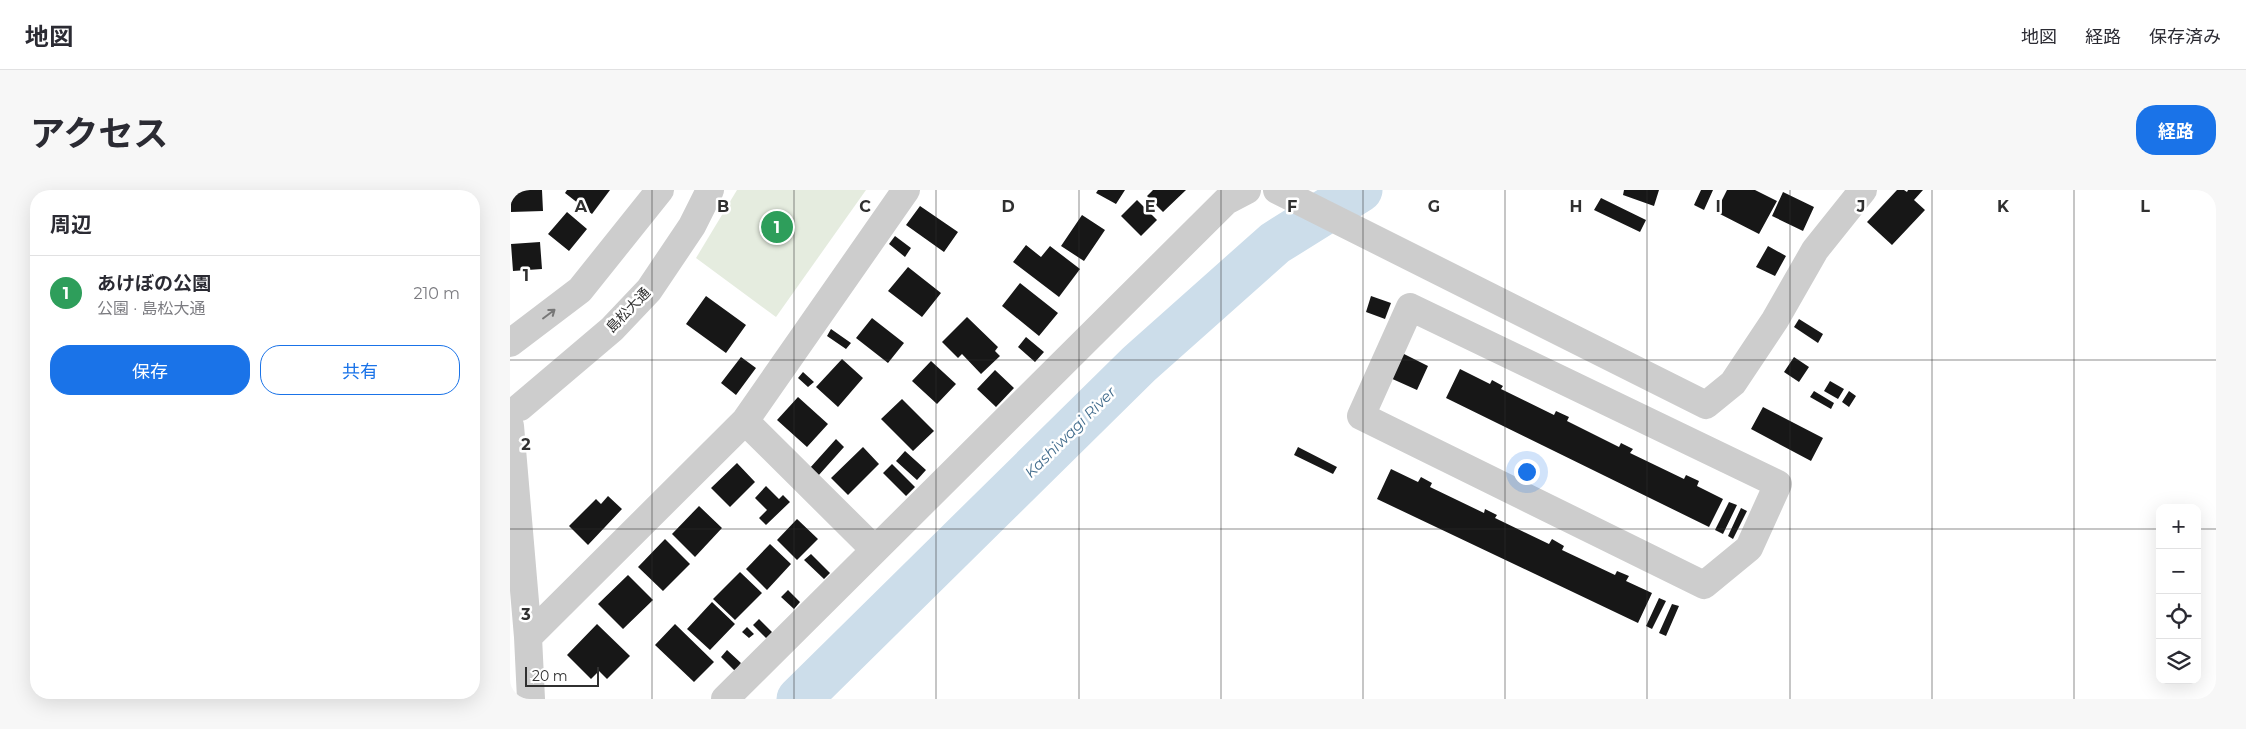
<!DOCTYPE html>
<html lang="ja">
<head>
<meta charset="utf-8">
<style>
	:root { --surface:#fff; --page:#f7f7f7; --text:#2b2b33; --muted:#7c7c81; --line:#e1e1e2; --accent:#1a73e8 }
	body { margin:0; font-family:Montserrat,"Noto Sans JP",sans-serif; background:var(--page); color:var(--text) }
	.controls { position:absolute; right:15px; bottom:15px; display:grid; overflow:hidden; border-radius:10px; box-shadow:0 5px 20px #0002 }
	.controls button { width:45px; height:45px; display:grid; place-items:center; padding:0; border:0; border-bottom:1px solid var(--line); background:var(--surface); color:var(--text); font:25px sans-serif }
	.scale { position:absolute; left:15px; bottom:12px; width:74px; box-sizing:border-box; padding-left:5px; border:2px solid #303030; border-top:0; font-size:14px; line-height:18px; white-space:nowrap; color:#303030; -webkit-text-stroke:4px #fff; paint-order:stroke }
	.you { position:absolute; left:1016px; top:281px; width:18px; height:18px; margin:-12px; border:4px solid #fff; border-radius:50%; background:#1a73e8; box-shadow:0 0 0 8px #1a73e833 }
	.badge { display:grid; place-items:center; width:32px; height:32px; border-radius:50%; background:var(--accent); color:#fff; font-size:16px; font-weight:700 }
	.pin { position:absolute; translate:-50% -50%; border:2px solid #fff; box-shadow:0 1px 5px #0006 }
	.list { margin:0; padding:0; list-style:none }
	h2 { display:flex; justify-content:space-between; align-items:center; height:65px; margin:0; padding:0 20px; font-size:21px }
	h2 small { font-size:16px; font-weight:400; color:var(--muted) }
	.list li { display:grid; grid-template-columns:32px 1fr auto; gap:15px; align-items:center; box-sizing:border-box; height:75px; padding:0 20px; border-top:1px solid var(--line) }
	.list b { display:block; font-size:19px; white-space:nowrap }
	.list p { margin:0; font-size:16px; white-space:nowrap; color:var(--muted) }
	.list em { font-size:16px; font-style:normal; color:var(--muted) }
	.actions { display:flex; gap:10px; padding:15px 20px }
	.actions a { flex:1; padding:11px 0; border:1px solid var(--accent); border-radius:20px; text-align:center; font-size:18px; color:var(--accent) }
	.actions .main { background:var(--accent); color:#fff }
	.icon { flex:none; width:28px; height:28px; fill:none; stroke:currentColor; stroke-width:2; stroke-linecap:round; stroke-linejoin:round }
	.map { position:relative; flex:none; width:1706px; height:509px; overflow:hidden; border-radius:20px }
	header { display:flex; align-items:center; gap:30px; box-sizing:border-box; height:70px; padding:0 25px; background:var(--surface); border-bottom:1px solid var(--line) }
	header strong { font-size:24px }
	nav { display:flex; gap:28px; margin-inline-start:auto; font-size:18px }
	.intro { display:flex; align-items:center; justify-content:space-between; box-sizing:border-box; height:120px; padding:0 30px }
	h1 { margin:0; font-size:35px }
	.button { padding:12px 22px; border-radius:20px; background:var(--accent); color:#fff; font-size:18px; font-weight:700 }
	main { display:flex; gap:30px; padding:0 30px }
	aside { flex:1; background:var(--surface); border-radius:20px; box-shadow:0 5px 20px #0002 }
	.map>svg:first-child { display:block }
	.green { fill:#e5ecdf }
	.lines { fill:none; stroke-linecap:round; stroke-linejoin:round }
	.river { stroke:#ccddea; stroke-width:45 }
	.building { fill:#171717 }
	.minor { stroke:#cdcdcd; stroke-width:28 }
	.oneway { stroke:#777 }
	.grid { fill:none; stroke:#303030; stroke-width:1; stroke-opacity:0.55 }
	.labels { text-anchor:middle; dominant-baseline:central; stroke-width:5; stroke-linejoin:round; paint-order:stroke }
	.street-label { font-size:14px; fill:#303030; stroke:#fff }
	.water-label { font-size:15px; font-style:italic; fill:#436d8d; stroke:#fff }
	.grid-label { font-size:16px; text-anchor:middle; font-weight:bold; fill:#303030; stroke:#fff; stroke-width:5; stroke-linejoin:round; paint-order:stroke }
</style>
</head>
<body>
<header>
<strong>地図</strong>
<nav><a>地図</a><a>経路</a><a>保存済み</a></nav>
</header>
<div class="intro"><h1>アクセス</h1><a class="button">経路</a></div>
<main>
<aside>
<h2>周辺<small></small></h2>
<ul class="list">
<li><span class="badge" style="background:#2e9e5b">1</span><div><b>あけぼの公園</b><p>公園 · 島松大通</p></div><em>210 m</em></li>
</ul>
<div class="actions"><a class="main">保存</a><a>共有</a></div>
</aside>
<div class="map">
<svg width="1706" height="509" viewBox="0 0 1706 509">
	<rect width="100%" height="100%" fill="#fff"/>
	<!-- green -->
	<path class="green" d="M 227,0 L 356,0 L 266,127 L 186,68 Z"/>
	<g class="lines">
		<!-- river -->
		<path class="river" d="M 289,509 L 629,174 L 765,53 L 850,0"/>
	</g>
	<!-- building -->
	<path class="building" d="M 1,0 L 32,0 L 33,21 L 1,22 Z
		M 57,0 L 100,0 L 82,24 L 55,3 Z
		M 588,0 L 615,0 L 606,14 L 586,3 Z
		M 643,0 L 676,0 L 653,22 L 637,6 Z
		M 1114,0 L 1149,0 L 1144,16 L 1113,5 Z
		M 1191,0 L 1203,0 L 1194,20 L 1184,15 Z
		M 1217,0 L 1245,0 L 1267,11 L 1249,44 L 1206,22 Z
		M 1387,0 L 1394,0 L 1397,2 L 1398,0 L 1413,0 L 1404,10 L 1415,20 L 1382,55 L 1357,32 Z
		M 1273,2 L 1304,17 L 1293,41 L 1262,26 Z
		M 1091,8 L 1136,30 L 1130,42 L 1084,20 Z
		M 627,10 L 647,30 L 631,46 L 611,26 Z
		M 410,16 L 448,42 L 434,62 L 396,35 Z
		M 57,22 L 77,39 L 59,61 L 38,44 Z
		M 572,25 L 595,40 L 574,71 L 551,56 Z
		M 385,46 L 401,58 L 395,67 L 379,54 Z
		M 30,52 L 32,79 L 3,81 L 1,54 Z
		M 516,55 L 531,67 L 540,56 L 570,79 L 549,107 L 503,72 Z
		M 1258,56 L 1276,66 L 1265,86 L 1246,77 Z
		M 398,77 L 431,103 L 412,127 L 378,101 Z
		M 510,93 L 548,123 L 529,146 L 492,116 Z
		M 196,106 L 236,135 L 216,163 L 176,134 Z
		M 861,106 L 881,113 L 875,129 L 856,122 Z
		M 457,127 L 488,157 L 485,161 L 490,166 L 471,184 L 452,164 L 448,168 L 432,152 Z
		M 362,128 L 394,153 L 378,173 L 346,148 Z
		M 1289,129 L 1313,144 L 1308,153 L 1284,137 Z
		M 321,139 L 341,153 L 336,159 L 317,146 Z
		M 516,147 L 534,162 L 525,172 L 508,157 Z
		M 890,162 L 918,176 L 907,200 L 878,187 Z
		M 231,167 L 246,178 L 226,205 L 211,193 Z
		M 1284,167 L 1299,177 L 1289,192 L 1274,182 Z
		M 332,169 L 353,188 L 328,217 L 306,197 Z
		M 421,171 L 446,194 L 427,214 L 402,191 Z
		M 950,179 L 980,194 L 982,190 L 993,196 L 991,199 L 1044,225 L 1046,221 L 1059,227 L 1057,231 L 1109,257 L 1111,253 L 1123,259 L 1120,263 L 1174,289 L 1176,285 L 1189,291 L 1187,296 L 1213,309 L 1199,337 L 936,208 Z
		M 485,180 L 504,198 L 486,217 L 467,199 Z
		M 293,182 L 304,192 L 298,197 L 288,188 Z
		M 1320,191 L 1334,199 L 1328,209 L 1314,201 Z
		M 1304,201 L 1324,213 L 1321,219 L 1300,207 Z
		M 1339,201 L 1346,206 L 1339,217 L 1332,212 Z
		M 288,207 L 318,234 L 297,257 L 267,230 Z
		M 392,209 L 424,241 L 403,261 L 371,229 Z
		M 1253,217 L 1313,248 L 1301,271 L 1241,239 Z
		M 326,249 L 334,257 L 308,286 L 299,279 Z
		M 353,257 L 369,274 L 338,305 L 321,288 Z
		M 788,257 L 827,277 L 823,284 L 784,265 Z
		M 395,261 L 416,280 L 407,290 L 386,271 Z
		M 227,273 L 245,292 L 220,317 L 201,298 Z
		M 382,274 L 405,297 L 396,306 L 373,283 Z
		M 881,279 L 908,292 L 911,287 L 922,293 L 920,297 L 974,323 L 975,319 L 987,325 L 985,328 L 1039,354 L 1042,349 L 1054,356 L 1052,360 L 1105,385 L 1107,381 L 1119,386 L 1116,391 L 1142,403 L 1128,433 L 867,309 Z
		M 256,296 L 269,309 L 273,305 L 280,312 L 256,335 L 249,328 L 257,320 L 245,308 Z
		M 98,306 L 112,319 L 78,355 L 59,336 L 86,309 L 91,314 Z
		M 1219,312 L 1227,315 L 1213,344 L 1205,340 Z
		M 189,316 L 212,338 L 185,367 L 162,344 Z
		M 1231,318 L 1237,321 L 1223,349 L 1218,346 Z
		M 287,329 L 308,349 L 287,370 L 267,350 Z
		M 155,349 L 180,374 L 153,401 L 128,377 Z
		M 260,354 L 281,374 L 257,400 L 236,379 Z
		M 301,364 L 320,383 L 314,389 L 294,370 Z
		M 230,382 L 252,403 L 225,430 L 203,409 Z
		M 118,385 L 143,410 L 113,439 L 88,414 Z
		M 278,400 L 290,412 L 284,419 L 271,407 Z
		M 1149,408 L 1156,411 L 1142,439 L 1136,436 Z
		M 202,412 L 225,434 L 200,460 L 177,439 Z
		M 1162,414 L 1169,416 L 1156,446 L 1149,443 Z
		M 249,429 L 262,442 L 256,448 L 243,435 Z
		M 87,434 L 120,466 L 97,489 L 89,481 L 81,489 L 57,465 Z
		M 165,434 L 204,472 L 184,492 L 145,455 Z
		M 237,437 L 244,444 L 239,448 L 232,442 Z
		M 217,460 L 231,473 L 225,481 L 211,467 Z"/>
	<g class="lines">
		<!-- minor -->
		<path class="minor" d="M 767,0 L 1196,215 L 1223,193 L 1265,130 L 1305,60 L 1353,0
			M 900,117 L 1268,294 L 1239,358 L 1194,395 L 851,226 Z
			M 0,153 L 70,100 L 150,0
			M 10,217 L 102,139 L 139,100 L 182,36 L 200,0
			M 235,231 L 365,360
			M 0,236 L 18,447 L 21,509
			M 18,447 L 235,231 L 396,0
			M 215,509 L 716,11 L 737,0"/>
	</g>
	<!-- one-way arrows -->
	<defs><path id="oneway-shaft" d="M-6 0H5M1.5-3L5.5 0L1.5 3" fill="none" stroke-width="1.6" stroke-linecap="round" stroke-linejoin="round" transform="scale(1.25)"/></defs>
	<use class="oneway" href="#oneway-shaft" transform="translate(39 124) rotate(-37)"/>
	<!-- grid -->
	<path class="grid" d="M 142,0 L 142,509M 284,0 L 284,509M 426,0 L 426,509M 569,0 L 569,509M 711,0 L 711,509M 853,0 L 853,509M 995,0 L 995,509M 1137,0 L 1137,509M 1280,0 L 1280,509M 1422,0 L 1422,509M 1564,0 L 1564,509M 0,170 L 1706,170M 0,339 L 1650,339M 1687,339 L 1706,339"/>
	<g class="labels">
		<!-- street labels -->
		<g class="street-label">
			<text transform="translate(118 120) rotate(-46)">島松大通</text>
		</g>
		<!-- water labels -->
		<g class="water-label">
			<text transform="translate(560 242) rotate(-45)">Kashiwagi River</text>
		</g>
	</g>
	<g class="grid-label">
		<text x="71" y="22">A</text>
		<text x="213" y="22">B</text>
		<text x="355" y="22">C</text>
		<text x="498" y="22">D</text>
		<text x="640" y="22">E</text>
		<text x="782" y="22">F</text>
		<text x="924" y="22">G</text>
		<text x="1066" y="22">H</text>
		<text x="1208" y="22">I</text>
		<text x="1351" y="22">J</text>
		<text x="1493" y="22">K</text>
		<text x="1635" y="22">L</text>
		<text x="16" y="91">1</text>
		<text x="16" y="260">2</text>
		<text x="16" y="430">3</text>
	</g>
</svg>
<div class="controls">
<button>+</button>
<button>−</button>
<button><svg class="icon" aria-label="locate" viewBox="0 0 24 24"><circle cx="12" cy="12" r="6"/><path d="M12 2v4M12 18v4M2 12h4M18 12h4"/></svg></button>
<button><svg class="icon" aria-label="layers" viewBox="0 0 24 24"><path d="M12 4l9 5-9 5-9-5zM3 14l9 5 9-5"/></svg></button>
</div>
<div class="scale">20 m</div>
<div class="you"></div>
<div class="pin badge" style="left:267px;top:37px;background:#2e9e5b">1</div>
</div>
</main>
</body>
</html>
